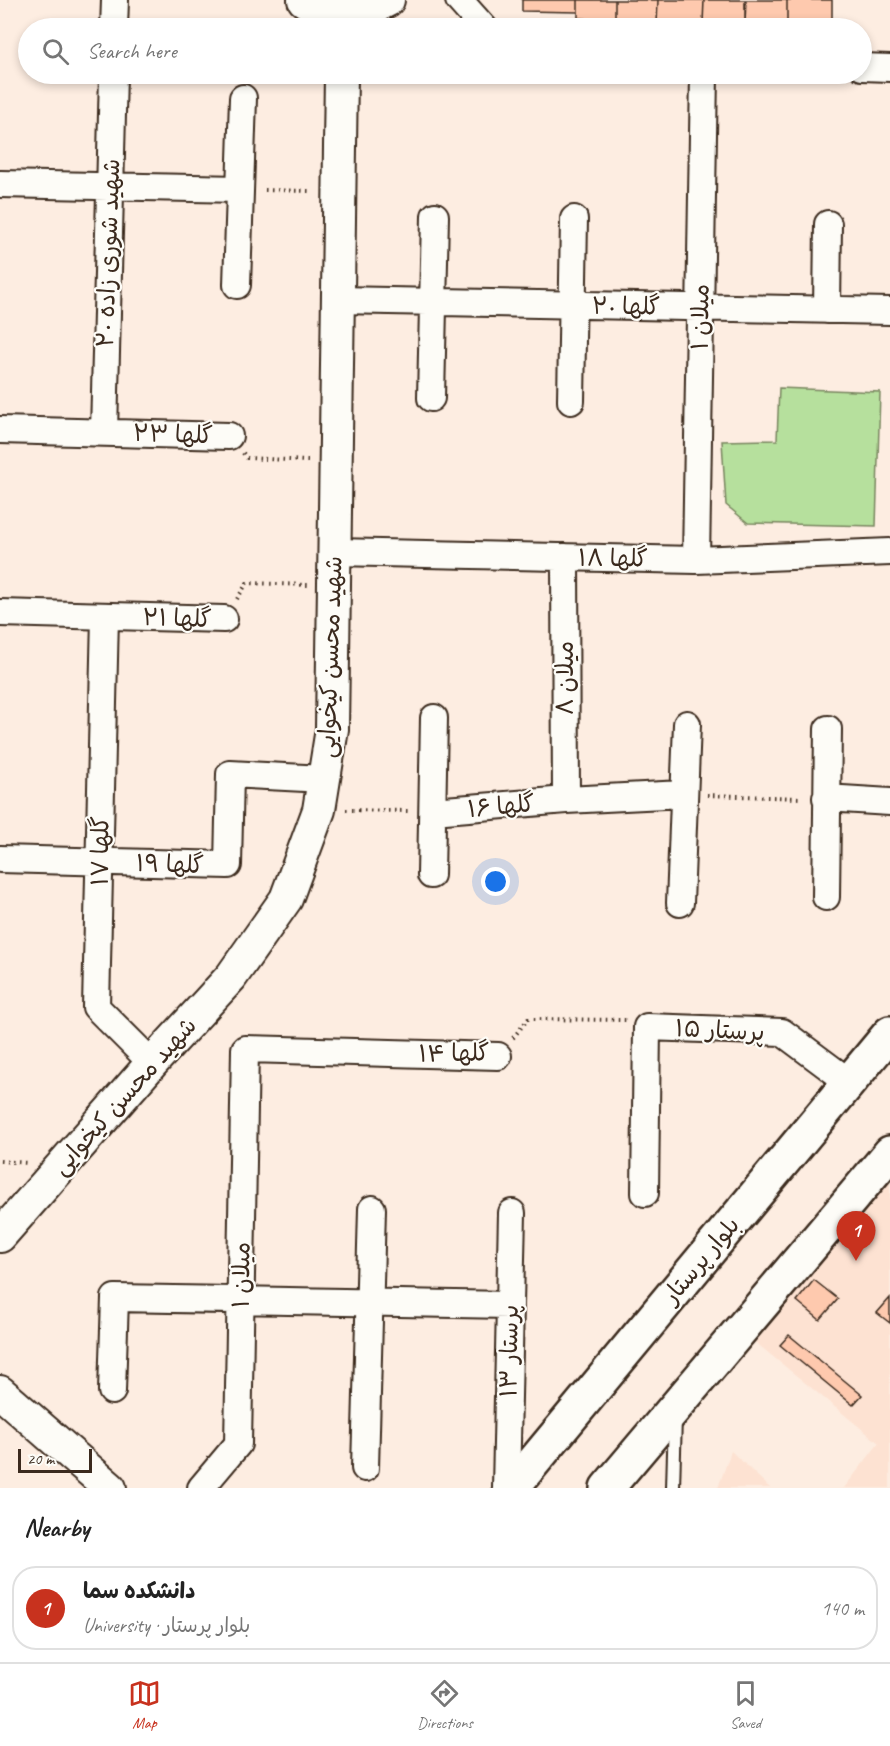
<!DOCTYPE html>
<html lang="en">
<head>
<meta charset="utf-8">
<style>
	:root { --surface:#fff; --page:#f6f6f6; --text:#222; --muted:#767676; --line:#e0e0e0; --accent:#c8321e }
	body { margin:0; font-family:Caveat,"Playpen Sans Arabic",sans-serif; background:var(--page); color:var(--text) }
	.scale { position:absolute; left:18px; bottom:15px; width:74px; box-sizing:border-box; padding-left:6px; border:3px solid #3b2a1e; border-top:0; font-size:16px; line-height:21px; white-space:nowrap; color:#3b2a1e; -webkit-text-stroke:4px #fdfcf7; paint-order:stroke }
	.you { position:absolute; left:496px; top:882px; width:21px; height:21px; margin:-15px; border:4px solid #fff; border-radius:50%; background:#1a73e8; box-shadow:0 0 0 9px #1a73e833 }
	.badge { display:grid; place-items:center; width:39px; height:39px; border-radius:50%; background:var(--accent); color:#fff; font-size:20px; font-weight:700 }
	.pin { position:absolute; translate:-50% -50px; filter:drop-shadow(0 2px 3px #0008) }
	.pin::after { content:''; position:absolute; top:32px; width:21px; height:18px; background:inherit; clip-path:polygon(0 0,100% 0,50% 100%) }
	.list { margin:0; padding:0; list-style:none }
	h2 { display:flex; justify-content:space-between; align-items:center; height:78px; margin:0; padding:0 24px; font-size:26px }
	h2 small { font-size:20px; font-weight:400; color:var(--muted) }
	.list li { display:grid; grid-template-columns:39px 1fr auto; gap:18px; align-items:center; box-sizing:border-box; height:84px; margin:0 12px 12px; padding:0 12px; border:2px solid var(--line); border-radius:24px }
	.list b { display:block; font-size:22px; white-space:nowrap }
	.list p { margin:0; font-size:20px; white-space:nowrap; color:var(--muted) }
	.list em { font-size:20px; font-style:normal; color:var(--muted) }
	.icon { flex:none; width:33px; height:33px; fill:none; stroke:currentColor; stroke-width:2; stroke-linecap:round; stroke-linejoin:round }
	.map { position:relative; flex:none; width:890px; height:1488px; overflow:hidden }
	.search { position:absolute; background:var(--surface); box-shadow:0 3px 9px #0003; left:18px; right:18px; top:18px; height:66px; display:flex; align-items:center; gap:15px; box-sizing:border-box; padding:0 21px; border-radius:33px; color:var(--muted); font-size:22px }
	.sheet { height:174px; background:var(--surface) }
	nav { display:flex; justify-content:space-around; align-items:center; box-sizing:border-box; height:84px; border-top:2px solid var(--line); background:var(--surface); font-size:16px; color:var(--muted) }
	nav a { display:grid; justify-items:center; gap:3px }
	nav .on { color:var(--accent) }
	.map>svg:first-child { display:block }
	.built { fill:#fde2d2 }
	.green { fill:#b6e09d; stroke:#78855e; stroke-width:1.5 }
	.building { fill:#fec9ae; stroke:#3b2a1e; stroke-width:1.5 }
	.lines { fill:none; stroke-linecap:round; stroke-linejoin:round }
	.service-casing { stroke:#3b2a1e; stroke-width:16 }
	.minor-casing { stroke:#3b2a1e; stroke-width:30 }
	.tertiary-casing { stroke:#3b2a1e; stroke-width:36 }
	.secondary-casing { stroke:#3b2a1e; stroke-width:38 }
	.path { stroke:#3b2a1e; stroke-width:4; stroke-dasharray:1.5 4.5; stroke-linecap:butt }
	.service { stroke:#fdfcf7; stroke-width:12 }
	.minor { stroke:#fdfcf7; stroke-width:26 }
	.tertiary { stroke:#fdfcf7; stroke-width:32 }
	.secondary { stroke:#fdfcf7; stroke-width:33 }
	.labels { text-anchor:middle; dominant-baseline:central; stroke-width:4.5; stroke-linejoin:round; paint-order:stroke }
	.street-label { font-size:24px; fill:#3b2a1e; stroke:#fdfcf7 }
</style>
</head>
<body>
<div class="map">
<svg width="890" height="1488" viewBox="0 0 890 1488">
	<rect width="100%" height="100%" fill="#fdede1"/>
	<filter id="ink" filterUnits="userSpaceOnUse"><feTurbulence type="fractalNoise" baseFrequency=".0167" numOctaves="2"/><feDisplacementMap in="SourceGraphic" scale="12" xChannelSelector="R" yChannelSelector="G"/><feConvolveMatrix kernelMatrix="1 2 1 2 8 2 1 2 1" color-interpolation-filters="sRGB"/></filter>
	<g filter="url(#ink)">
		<!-- built -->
		<path class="built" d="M 890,1181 L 890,1488 L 844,1488 L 879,1443 L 755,1342 Z
			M 731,1451 L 770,1488 L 718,1488 Z"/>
		<!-- green -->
		<path class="green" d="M 779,388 L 880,392 L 876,526 L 748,523 L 726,505 L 722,441 L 777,440 Z"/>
		<!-- building -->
		<path class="building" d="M 522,0 L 578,0 L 578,12 L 522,11 Z
			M 578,0 L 615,0 L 615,21 L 578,18 Z
			M 615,0 L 658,0 L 657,24 L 615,21 Z
			M 658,0 L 704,0 L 703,23 L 657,24 Z
			M 704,0 L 745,0 L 745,23 L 703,23 Z
			M 746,0 L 787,0 L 787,24 L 745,23 Z
			M 787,0 L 832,0 L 832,24 L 787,24 Z
			M 814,1280 L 838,1299 L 820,1320 L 797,1301 Z
			M 890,1298 L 890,1323 L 877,1313 Z
			M 789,1335 L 862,1395 L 853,1405 L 780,1345 Z"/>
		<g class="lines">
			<defs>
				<path id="service" d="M 673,1488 L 675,1417"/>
				<path id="minor" d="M 459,0 L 484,28
					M 114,28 L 115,0
					M 862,67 L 890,68
					M 0,184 L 240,189
					M 237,285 L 243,98
					M 338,300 L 890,311
					M 827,310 L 828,224
					M 431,398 L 435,216
					M 571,401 L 574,219
					M 0,430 L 229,436
					M 104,432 L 113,74
					M 335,552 L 696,560 L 890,552
					M 565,557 L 566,800
					M 696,560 L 704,74
					M 0,613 L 224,619
					M 105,616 L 96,1007 L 152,1063
					M 826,798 L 890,802
					M 433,811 L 566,800 L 683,794
					M 0,859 L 228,865 L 230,774 L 324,779
					M 431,875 L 434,718
					M 826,897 L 828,729
					M 680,903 L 687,724
					M 645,1193 L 647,1027 L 782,1032 L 849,1082
					M 112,1391 L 115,1298 L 510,1305
					M 365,1468 L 372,1209
					M 201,1488 L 238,1444 L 245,1049 L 498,1056
					M 506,1488 L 512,1213"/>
				<path id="tertiary" d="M 304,0 C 327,17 365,14 388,0
					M 0,1236 L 152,1063 L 231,977 L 286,899 L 319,810 L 332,729 L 341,74
					M 0,1392 L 110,1488"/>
				<path id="secondary" d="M 512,1488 L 890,1033
					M 607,1488 L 890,1153"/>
			</defs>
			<!-- service casing -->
			<use href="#service" class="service-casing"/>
			<!-- minor casing -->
			<use href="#minor" class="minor-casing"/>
			<!-- tertiary casing -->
			<use href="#tertiary" class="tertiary-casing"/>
			<!-- secondary casing -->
			<use href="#secondary" class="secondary-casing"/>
			<!-- path -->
			<path class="path" d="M 265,190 L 311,191
				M 243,453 L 247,458 L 308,461
				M 237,599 L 247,583 L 308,585
				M 707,795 L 802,798
				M 346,810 L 408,811
				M 513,1038 L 528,1019 L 626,1020
				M 0,1161 L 29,1163"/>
			<!-- service -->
			<use href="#service" class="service"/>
			<!-- minor -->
			<use href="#minor" class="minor"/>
			<!-- tertiary -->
			<use href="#tertiary" class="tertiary"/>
			<!-- secondary -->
			<use href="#secondary" class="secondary"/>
		</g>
	</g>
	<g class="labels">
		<!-- street labels -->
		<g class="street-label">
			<text transform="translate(108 253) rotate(-88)">شهید شوری زاده ۲۰</text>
			<text transform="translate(626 306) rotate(1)">گلها ۲۰</text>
			<text transform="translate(700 317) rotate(-89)">میلان ۱</text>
			<text transform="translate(173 434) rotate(2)">گلها ۲۳</text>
			<text transform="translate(613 558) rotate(1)">گلها ۱۸</text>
			<text transform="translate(177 618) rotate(2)">گلها ۲۱</text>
			<text transform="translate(330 657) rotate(-88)">شهید محسن کیخوایی</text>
			<text transform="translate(565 678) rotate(-90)">میلان ۸</text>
			<text transform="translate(501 806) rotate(-5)">گلها ۱۶</text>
			<text transform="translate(100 851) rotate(-89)">گلها ۱۷</text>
			<text transform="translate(170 864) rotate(2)">گلها ۱۹</text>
			<text transform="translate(720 1030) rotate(3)">پرستار ۱۵</text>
			<text transform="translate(454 1053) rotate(-1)">گلها ۱۴</text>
			<text transform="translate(124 1096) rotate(-48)">شهید محسن کیخوایی</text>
			<text transform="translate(701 1260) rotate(-50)">بلوار پرستار</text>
			<text transform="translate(241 1275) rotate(-89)">میلان ۱</text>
			<text transform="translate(509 1351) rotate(-89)">پرستار ۱۳</text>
		</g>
	</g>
</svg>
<div class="scale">20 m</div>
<div class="you"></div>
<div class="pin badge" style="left:856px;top:1261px">1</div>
<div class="search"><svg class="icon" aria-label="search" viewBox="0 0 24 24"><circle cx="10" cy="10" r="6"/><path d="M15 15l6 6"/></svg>Search here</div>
</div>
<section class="sheet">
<h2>Nearby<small></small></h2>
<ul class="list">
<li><span class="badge">1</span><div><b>دانشکده سما</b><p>University · بلوار پرستار</p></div><em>140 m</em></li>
</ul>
</section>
<nav>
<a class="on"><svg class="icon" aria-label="map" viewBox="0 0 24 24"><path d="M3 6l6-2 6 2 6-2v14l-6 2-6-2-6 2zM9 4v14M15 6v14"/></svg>Map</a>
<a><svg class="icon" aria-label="directions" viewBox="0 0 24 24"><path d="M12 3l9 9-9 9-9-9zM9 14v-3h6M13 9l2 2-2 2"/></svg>Directions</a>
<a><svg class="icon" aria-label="saved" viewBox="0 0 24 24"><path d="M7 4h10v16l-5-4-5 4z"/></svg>Saved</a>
</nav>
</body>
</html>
